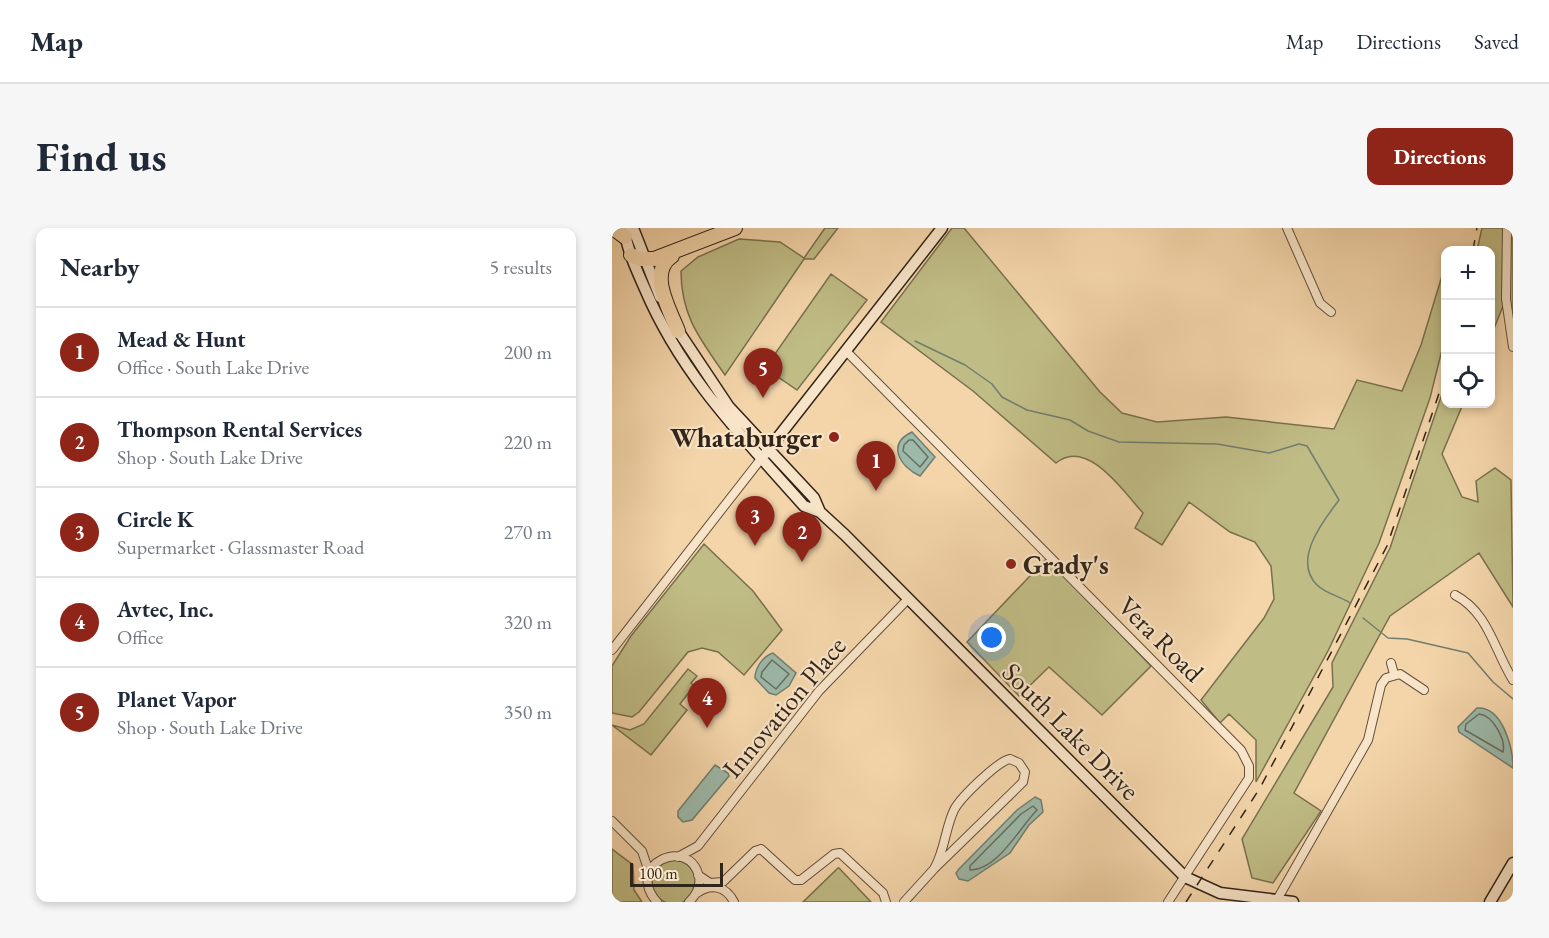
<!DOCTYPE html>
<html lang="en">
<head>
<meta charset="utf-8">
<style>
	:root { --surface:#fff; --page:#f6f6f7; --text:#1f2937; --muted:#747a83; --line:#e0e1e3; --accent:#8f2418 }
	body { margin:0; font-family:"EB Garamond",serif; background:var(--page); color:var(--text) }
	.controls { position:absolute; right:18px; top:18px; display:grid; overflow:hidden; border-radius:12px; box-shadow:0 3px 9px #0003 }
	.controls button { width:54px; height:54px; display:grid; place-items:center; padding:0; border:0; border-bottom:2px solid var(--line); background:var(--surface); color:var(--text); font:30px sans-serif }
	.scale { position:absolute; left:18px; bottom:15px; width:93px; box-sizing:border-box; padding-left:6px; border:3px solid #312418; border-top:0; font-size:16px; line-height:21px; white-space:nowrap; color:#312418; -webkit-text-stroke:4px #f8e4c8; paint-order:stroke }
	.you { position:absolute; left:380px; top:410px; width:21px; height:21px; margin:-15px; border:4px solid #fff; border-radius:50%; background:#1a73e8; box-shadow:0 0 0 9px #1a73e833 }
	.badge { display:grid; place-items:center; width:39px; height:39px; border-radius:50%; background:var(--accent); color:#fff; font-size:20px; font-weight:700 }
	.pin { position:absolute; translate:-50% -50px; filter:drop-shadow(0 2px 3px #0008) }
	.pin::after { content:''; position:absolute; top:32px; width:21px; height:18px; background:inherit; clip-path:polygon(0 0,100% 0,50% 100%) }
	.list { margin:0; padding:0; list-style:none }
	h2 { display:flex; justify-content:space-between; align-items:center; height:78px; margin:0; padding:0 24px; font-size:26px }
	h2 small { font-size:20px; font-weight:400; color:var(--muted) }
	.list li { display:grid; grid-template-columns:39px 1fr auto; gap:18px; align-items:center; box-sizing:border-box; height:90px; padding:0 24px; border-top:2px solid var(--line) }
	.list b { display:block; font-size:22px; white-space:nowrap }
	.list p { margin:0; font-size:20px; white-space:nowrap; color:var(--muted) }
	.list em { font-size:20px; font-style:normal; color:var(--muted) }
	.icon { flex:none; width:33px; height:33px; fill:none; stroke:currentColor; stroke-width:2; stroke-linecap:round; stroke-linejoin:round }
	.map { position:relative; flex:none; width:901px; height:674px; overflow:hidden; border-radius:12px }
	header { display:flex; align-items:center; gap:36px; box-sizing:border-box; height:84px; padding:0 30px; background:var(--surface); border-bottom:2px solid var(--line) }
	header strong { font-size:28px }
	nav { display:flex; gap:33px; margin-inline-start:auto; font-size:21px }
	.intro { display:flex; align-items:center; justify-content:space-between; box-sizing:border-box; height:144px; padding:0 36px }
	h1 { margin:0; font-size:42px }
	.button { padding:15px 27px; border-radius:12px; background:var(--accent); color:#fff; font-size:21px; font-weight:700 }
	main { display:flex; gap:36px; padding:0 36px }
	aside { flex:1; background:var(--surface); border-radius:12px; box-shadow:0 3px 9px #0003 }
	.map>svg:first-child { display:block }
	.green { fill:#c0bc85; stroke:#78704e; stroke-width:1.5 }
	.water { fill:#9cb9a9; stroke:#717d6f; stroke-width:1.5 }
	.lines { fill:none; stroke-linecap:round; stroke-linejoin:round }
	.shore { stroke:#666e60; stroke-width:1.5 }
	.stream { stroke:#717d6f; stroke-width:1.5 }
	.street-casing { stroke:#62503c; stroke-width:10 }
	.secondary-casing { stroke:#312418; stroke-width:13 }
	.highway-casing { stroke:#312418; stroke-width:16 }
	.street { stroke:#f8e4c8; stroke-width:8 }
	.secondary { stroke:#f8e4c8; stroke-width:10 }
	.highway { stroke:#f4d5aa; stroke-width:14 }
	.rail { stroke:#312418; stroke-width:1.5; stroke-dasharray:10 10; stroke-linecap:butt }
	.poi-dot { fill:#8f2418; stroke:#f8e4c8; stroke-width:2 }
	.labels { text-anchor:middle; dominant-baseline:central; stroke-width:4.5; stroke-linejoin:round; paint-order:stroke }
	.poi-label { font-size:27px; font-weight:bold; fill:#312418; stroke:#f8e4c8; text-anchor:end }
	.street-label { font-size:27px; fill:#312418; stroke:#f8e4c8 }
</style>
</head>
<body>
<header>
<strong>Map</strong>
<nav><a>Map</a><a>Directions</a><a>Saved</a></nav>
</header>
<div class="intro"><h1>Find us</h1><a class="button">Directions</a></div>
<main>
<aside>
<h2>Nearby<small>5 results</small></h2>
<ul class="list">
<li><span class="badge">1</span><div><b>Mead &amp; Hunt</b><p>Office · South Lake Drive</p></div><em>200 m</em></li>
<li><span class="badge">2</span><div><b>Thompson Rental Services</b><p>Shop · South Lake Drive</p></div><em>220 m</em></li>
<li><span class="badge">3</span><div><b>Circle K</b><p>Supermarket · Glassmaster Road</p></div><em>270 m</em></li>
<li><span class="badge">4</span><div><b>Avtec, Inc.</b><p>Office</p></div><em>320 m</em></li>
<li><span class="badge">5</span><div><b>Planet Vapor</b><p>Shop · South Lake Drive</p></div><em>350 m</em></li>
</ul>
</aside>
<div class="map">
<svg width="901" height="674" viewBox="0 0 901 674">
	<rect width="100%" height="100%" fill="#f4d5aa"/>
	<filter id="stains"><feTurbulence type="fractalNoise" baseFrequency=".00333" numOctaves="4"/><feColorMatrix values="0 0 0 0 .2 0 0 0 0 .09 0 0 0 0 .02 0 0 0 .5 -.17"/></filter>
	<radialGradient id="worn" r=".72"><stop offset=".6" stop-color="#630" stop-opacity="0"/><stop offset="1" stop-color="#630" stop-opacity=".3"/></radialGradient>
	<!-- green -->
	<path class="green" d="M 213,0 L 226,0 L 202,31 L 192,31 L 113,147 C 88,111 69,88 69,43 L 86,29 L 127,11 L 168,14 L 192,30 Z
		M 340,0 L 352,0 L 488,164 L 510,185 L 545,194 L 614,189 L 722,201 L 745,152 L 790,163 L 809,117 L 833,38 L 833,110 L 818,170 L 767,315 L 716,423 L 644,554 L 644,512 L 617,486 L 608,495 L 589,472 L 652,390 L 662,371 L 659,338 L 643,314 L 618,304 L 577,274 L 550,317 L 523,300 L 531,285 C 512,264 475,209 444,235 L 361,163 L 269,94 Z
		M 870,0 L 901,0 L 901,119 L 893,73 L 879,108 L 879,22 L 865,22 Z
		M 219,46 L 255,72 L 185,162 L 153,140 Z
		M 833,157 L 834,176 L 851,176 L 830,226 L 850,269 L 866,274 L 864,253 L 883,240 L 899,252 L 901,379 L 867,325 L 778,388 L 682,565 L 709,583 L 661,655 L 640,650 L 630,611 L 721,459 L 720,435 L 778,320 Z
		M 92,316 L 141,363 L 170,402 L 132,447 L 106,424 L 90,420 L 76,424 L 27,484 L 20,489 L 0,485 L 0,438 L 19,408 Z
		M 435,330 L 539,438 L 490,487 L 437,439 L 407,468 L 355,414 Z
		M 76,441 L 85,448 L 79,455 L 82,458 L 68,476 L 75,482 L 39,527 L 0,497 L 18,502 L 32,496 Z
		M 0,621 L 21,637 L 22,662 L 30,674 L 0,674 Z
		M40 654a22 22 0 1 1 44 0a22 22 0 1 1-44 0Z
		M 227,640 L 259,674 L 191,674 L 226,640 Z"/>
	<!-- water -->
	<path class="water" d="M 300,204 L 323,229 L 308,248 C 288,239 274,216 300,204 Z
		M 161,425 L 184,445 L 177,458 L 164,467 L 157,465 L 143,450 C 143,440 151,428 161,425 Z
		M 865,480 C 891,478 901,521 901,540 L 847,504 L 846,499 Z
		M 103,537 L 116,545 L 117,548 L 80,592 L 71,594 L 66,589 L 66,583 Z
		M 423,569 L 429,572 L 431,584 L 417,597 L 398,625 L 356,653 L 347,651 L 344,645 L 347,641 L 405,582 Z"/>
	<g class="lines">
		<!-- shore -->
		<path class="shore" d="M 297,212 L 301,212 L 316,229 L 308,239 L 291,223 L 292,217 Z
			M 160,432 L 177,446 L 164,461 L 149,449 L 150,444 Z
			M 867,486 C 881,487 894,512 891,524 L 853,502 L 854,496 Z
			M 421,578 L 425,582 C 408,599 385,643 358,642 L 358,638 L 409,586 Z"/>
		<!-- stream -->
		<path class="stream" d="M 303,113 L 353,137 L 380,156 L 390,169 L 415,182 L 458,192 L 476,203 L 507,214 L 605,216 L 657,225 L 687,216 L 695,218 L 727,272 C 711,293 680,332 705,357 C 714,366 728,368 738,375
			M 751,390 L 776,410 L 795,411 L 856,425 L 881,454 L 901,471"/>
		<defs>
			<path id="street" d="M 675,0 L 708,75 L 719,84
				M 895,0 L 894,71 L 901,119
				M 234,123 L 629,522 L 637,538 L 637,550 L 556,674
				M 843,367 C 877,385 882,422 901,452
				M 0,422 L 152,227
				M 779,435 L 782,446
				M 0,593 L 30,623 L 37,644
				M 66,629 L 86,618 L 207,463 L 296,371
				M 86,647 L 98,655 L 111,654 L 143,623 L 149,621 L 183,652 L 189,652 L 222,626 L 228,625 L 271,665 L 274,674
				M 85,665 C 99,655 114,658 122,674
				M 666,670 L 756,512 L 769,457 L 774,450 L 788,446 L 812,462
				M 45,674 C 11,636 78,607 87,649 C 89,659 84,667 77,674
				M 292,674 L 322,641 L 411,554 L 413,544 L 407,535 L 398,531 C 386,533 348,570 342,582 C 333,601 333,622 322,641"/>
			<path id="secondary" d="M 12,0 C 15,21 24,41 33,61 C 70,148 130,208 192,278 L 208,284 L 233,307 L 573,649 L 608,665 L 681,674
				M 21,0 L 48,69
				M 63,98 L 117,179 L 202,270 L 208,284
				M 153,226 L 330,0
				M 878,674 L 901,635"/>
			<path id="highway" d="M 1,0 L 13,9
				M 19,27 L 28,31 L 42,31 L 123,0
				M 60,28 C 35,44 58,82 66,103"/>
		</defs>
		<!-- street casing -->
		<use href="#street" class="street-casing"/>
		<!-- secondary casing -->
		<use href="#secondary" class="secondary-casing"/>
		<!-- highway casing -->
		<use href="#highway" class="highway-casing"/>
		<!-- street -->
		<use href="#street" class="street"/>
		<!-- secondary -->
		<use href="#secondary" class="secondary"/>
		<!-- highway -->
		<use href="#highway" class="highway"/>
		<!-- rail -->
		<path class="rail" d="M 861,22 L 865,0
			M 574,674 L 648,560 L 775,318 L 834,145"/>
	</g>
	<!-- markers -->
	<g class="poi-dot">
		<circle cx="222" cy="209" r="6"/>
		<circle cx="399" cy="336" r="6"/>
	</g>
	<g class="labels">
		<!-- poi labels -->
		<g class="poi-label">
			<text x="210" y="209">Whataburger</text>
			<text x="411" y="336" text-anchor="start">Grady's</text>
		</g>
		<!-- street labels -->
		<g class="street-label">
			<text transform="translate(549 411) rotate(45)">Vera Road</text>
			<text transform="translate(172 479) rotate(-50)">Innovation Place</text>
			<text transform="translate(459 503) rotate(45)">South Lake Drive</text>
		</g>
	</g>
	<rect width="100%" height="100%" filter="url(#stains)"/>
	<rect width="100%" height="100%" fill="url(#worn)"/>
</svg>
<div class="controls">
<button>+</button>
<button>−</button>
<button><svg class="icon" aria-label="locate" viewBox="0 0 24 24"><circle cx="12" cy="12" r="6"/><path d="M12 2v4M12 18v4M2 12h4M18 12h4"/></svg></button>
</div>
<div class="scale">100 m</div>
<div class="you"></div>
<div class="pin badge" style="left:264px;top:263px">1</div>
<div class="pin badge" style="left:190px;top:334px">2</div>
<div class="pin badge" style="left:143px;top:318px">3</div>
<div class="pin badge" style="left:95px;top:500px">4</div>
<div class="pin badge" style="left:151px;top:170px">5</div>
</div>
</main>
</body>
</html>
